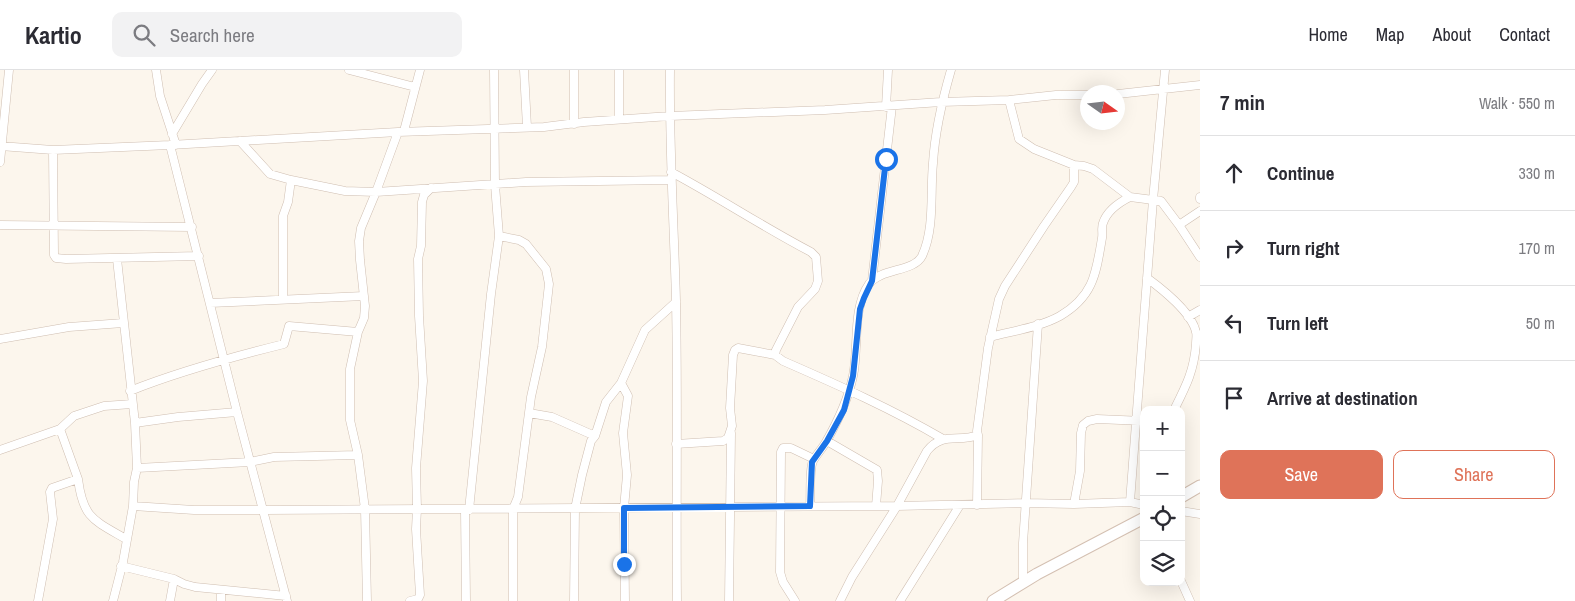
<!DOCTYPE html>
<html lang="en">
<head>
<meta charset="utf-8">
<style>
	:root { --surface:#fff; --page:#f2f2f3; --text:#2b2b33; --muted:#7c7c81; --line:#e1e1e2; --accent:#df7359 }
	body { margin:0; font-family:"Archivo Narrow",sans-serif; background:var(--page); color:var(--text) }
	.controls { position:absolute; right:15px; bottom:15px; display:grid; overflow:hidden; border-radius:10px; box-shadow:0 5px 20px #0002 }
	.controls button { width:45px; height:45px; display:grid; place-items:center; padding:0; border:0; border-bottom:1px solid var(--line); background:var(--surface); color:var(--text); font:25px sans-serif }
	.compass { position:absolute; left:1080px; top:15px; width:45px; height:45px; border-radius:50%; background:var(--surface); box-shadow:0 5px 20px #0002; rotate:104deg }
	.stop { position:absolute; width:15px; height:15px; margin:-11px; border:4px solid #1a73e8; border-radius:50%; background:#fff }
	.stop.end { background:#1a73e8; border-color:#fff; box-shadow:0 1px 5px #0008 }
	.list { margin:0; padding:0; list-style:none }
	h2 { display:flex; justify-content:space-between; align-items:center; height:65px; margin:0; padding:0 20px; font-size:21px }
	h2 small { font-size:16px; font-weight:400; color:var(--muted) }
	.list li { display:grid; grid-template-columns:32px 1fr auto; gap:15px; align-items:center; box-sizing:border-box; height:75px; padding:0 20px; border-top:1px solid var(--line) }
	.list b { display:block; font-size:19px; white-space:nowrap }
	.list em { font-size:16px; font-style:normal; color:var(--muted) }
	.actions { display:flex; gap:10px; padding:15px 20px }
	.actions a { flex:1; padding:11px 0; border:1px solid var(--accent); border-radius:10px; text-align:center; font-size:18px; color:var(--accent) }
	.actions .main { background:var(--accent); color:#fff }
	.icon { flex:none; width:28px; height:28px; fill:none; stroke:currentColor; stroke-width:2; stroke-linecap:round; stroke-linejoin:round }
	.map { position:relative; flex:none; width:1200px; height:531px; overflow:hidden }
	header { display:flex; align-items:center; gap:30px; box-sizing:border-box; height:70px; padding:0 25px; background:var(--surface); border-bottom:1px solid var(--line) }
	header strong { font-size:24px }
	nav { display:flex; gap:28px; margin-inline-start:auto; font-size:18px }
	.search { width:350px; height:45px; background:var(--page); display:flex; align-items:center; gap:12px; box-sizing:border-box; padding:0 18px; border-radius:10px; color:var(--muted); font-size:19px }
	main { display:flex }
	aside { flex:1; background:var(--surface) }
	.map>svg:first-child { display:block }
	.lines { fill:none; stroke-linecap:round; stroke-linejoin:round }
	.street-casing { stroke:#cfbeb1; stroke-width:9 }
	.secondary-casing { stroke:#d4c0b2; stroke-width:13 }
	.street { stroke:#fff; stroke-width:8 }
	.secondary { stroke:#fff; stroke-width:11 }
	.route { stroke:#1a73e8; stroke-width:6 }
</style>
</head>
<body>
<header>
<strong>Kartio</strong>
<div class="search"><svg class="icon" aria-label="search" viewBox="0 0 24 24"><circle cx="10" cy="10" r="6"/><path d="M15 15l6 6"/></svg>Search here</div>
<nav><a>Home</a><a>Map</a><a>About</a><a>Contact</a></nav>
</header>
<main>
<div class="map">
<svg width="1200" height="531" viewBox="0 0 1200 531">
	<rect width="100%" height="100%" fill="#fcf6ed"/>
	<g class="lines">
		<defs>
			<path id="street" d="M 156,0 L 160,26 L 176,75
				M 349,0 L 415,17
				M 524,0 L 527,57
				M 574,0 L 574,54
				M 619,0 L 619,49
				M 670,0 C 669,77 674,154 676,231 C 678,331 676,431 677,531
				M 1118,24 L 1200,15
				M 1009,30 L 1019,69 L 1034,79 L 1074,95 L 1084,96 L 1093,99 L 1130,127 L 1161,131 L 1179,155 L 1200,187
				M 886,37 L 888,0
				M 404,61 L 420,0
				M 172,64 L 202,14 L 212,0
				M 240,71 L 270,104 L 291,110
				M 170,75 L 237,342 L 287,531
				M 0,76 L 53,80 L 170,75 L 398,62 L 544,57 L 584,52 L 670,46 L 825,40 L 941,32 L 1009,30 L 1056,25 L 1088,25
				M 53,80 L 54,185 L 56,188 L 66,189 L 199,186
				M 0,92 L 9,0
				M 671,102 C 718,127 763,157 811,182 L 816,187 L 818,211 L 815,219 L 798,237 L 776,280 L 775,285
				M 1200,127 L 1200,129
				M 0,155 L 192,157
				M 1179,155 L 1200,141
				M 499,166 L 519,170 L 526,174 L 546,199 L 549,214 L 542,277 L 531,327 L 518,427 L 513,439 L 513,531
				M 1147,208 C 1162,219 1192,243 1196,262 C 1197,265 1196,270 1196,274 C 1194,301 1186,316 1174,340
				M 872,211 L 892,36
				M 283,229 L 283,146 L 288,132 L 291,110 L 345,121 L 376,122 L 526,112 L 671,110
				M 210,233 L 364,226
				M 1188,247 L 1200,240
				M 990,267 C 1013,261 1040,257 1060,246 C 1094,226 1096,203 1102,168 C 1103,163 1101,157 1103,153 C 1107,141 1120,132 1130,127
				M 0,269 L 69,257 L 123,253
				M 621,313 L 628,326 L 623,363 L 627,405 L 624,438 L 625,531
				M 130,321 C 180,301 232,287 284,274 L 289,256 L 358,262
				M 529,343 L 552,347 L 595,366
				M 135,353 L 178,347 L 237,342
				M 60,359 L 78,409
				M 827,371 L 877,400 L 878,411 L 876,436
				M 676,374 L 723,371 L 728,368 L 732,356 L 730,338 L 733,285 L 735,280 L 738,278 L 775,285 L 783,291 C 838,315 892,339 943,369
				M 0,380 L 60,359 L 74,346 L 104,336 L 132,334
				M 137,398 L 250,392 L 274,387 L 358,385
				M 1130,432 L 1153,130 L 1165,0
				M 1074,434 L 1080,401 L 1081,363 L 1083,355 L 1088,351 L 1097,349 L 1144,351
				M 977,435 L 978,365
				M 133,436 L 194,440 L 264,440 L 897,436 L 1025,433 L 1074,434 L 1130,432 L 1144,435
				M 810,436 C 811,426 809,399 813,391 C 816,385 822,379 826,372 C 838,351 848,330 853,306 C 859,278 852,238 869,214 C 881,198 914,202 922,186 C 935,158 930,123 933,93 C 935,61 942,31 951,0
				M 465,440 L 466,531
				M 469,440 L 491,224 L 499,166 L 495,115 L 494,0
				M 1181,441 L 1200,444
				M 121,496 L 174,509 L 184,514 L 195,517 L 286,526
				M 1181,511 L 1190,531
				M 1023,512 L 1023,473 L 1038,254
				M 38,531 L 53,449 L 50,422 L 52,418 L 78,409 C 83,448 93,450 126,469
				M 113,531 L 123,492 L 133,436 L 134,412 L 137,398 L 135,353 L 117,189
				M 170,531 L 174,509
				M 221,531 L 221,520
				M 367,531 L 365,439 L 358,385 L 350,350 L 350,299 L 358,262 L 364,248 L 365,236 L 360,190 L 359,171 L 361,158 L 376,122 L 398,62
				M 410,531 L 418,529 L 420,525 L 416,459 L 417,439 L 416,398 L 423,311 L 419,246 L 418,189 L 421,176 L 422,132 L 424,125 L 431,118
				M 574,531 L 575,439 L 582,405 L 591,371 L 595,366 L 606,332 L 621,313 L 645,260 L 676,232
				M 729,531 L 731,363
				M 795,531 L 783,512 L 780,502 L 781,382 L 783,378 L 791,378 L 814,389
				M 840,531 L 852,507 L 897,436 L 927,381 C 943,361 958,373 978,365 L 977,361 L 988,278 L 999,229 L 1005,216 L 1044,156 L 1071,117 L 1074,112 L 1074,95
				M 900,531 L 960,435"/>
			<path id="secondary" d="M 1181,427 L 1200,416
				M 993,531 L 1037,504 L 1144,448"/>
		</defs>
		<!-- street casing -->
		<use href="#street" class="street-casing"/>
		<!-- secondary casing -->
		<use href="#secondary" class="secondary-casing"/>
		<!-- street -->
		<use href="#street" class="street"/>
		<!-- secondary -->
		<use href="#secondary" class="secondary"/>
	</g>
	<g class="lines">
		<!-- route -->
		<path class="route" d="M 624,494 L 624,438 L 810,436 L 812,392 L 827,371 L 844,340 L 853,306 L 860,239 L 864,228 L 872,211 L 886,89"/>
	</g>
</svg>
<div class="controls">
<button>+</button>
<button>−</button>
<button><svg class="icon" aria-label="locate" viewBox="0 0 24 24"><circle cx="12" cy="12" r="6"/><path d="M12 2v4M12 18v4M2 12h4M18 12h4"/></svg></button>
<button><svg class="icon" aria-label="layers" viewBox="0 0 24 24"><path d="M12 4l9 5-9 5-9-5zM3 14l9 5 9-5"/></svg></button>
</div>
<svg class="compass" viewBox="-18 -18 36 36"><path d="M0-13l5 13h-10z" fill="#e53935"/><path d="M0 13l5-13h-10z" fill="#7c7c81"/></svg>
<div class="stop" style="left:886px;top:89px"></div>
<div class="stop end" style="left:624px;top:494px"></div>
</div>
<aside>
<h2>7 min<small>Walk · 550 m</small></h2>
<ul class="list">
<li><svg class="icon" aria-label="ahead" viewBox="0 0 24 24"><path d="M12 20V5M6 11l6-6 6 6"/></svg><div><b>Continue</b></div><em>330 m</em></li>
<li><svg class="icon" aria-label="right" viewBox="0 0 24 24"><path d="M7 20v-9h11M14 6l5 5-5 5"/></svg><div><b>Turn right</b></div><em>170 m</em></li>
<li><svg class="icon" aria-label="left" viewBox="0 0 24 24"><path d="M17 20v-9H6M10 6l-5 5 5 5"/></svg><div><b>Turn left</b></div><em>50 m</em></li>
<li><svg class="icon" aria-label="arrive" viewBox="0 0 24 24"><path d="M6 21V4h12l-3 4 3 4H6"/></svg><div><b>Arrive at destination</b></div></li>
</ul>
<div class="actions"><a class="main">Save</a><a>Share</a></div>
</aside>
</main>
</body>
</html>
